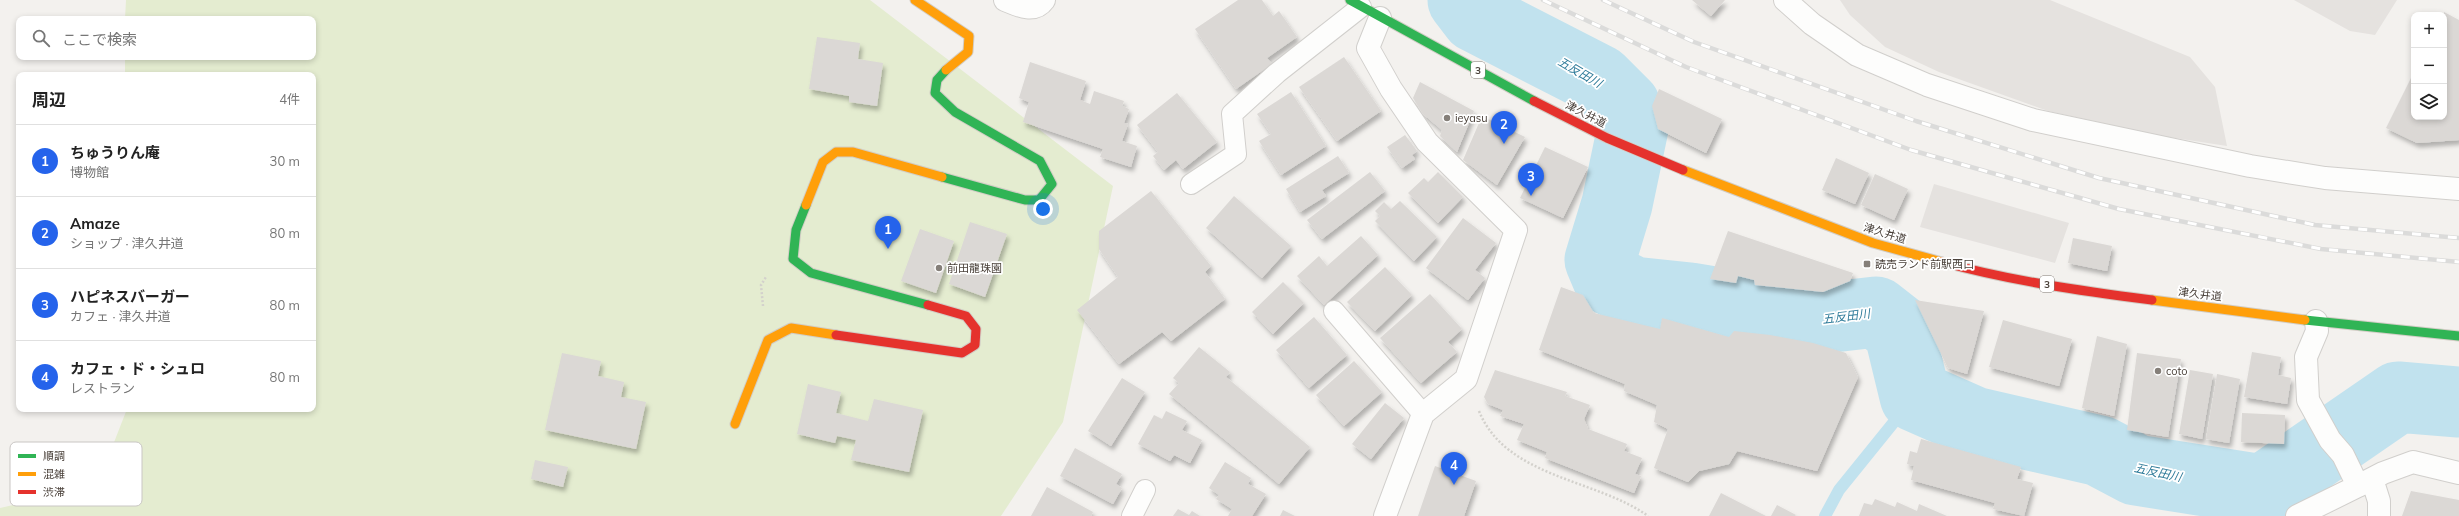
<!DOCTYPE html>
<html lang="ja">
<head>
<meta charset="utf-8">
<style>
	:root { --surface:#fff; --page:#f2f2f2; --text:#222; --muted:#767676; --line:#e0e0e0; --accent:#2563eb }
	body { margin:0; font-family:Mulish,"Noto Sans JP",sans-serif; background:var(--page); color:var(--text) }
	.controls { position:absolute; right:12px; top:12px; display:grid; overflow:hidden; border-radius:8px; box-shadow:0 2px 6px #0003 }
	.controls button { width:36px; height:36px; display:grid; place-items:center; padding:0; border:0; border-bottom:1px solid var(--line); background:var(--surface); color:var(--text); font:20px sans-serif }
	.you { position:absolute; left:1043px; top:209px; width:14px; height:14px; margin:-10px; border:3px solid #fff; border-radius:50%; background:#1a73e8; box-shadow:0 0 0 6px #1a73e833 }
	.badge { display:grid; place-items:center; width:26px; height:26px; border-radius:50%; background:var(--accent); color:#fff; font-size:13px; font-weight:700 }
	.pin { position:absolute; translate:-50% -33px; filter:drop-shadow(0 1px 2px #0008) }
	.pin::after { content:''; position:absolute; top:21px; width:14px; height:12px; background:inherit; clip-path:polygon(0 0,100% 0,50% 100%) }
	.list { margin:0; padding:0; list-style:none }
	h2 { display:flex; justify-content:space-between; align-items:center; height:52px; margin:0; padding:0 16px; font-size:17px }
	h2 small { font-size:13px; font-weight:400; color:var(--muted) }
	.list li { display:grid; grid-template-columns:26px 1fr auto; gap:12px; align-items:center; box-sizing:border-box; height:72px; padding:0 16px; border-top:1px solid var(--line) }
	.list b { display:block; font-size:15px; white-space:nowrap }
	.list p { margin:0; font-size:13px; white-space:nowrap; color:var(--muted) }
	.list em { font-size:13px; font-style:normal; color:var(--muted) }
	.icon { flex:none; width:22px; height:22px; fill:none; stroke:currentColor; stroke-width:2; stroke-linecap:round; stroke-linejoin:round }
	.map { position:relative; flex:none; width:2459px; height:516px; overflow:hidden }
	.search { position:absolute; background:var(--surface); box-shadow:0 2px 6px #0003; left:16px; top:16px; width:300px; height:44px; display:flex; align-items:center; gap:10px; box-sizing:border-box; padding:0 14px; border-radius:8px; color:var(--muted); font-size:15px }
	.panel { position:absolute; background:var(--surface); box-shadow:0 2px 6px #0003; left:16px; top:72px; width:300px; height:340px; border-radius:8px }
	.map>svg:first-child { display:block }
	.green { fill:#e4ecd0 }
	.parking { fill:#e5e2df }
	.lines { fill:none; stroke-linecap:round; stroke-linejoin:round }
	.stream { stroke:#c1e2ee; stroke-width:12 }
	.river { stroke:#c1e2ee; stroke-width:71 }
	.building { fill:#dbd8d5; filter:url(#shadow) }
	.lane-casing { stroke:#d1cfcc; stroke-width:22 }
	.street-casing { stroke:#d1cfcc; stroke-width:24 }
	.fast-casing { stroke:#d2cdc5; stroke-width:11 }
	.slow-casing { stroke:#d2cdc5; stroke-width:11 }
	.jam-casing { stroke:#d2cdc5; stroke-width:11 }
	.path { stroke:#d3d1cc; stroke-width:2.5; stroke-dasharray:2 2; stroke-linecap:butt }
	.lane { stroke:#fdfdfc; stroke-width:20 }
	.street { stroke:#fdfdfc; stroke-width:22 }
	.fast { stroke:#30b455; stroke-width:9 }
	.slow { stroke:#ff9f0a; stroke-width:9 }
	.jam { stroke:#e5322d; stroke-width:9 }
	.rail-casing { stroke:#dbdbda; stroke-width:4.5 }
	.rail { stroke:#fff; stroke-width:3; stroke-dasharray:9; stroke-linecap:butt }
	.poi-dot { fill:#857f79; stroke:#fff; stroke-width:1.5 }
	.labels { text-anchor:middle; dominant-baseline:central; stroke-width:3.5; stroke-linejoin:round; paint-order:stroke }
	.shield { fill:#fff; stroke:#807a75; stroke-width:1 }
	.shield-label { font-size:10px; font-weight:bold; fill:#4a413a }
	.street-label { font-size:11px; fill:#4a413a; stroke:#fff }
	.poi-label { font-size:11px; fill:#4a413a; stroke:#fff; text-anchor:start }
	.water-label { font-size:12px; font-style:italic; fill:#307c9a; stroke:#fff }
	.key { fill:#fff; stroke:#c9c6c4; stroke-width:1 }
	.key-label { font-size:11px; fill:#4a413a }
</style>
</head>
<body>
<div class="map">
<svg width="2459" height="516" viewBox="0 0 2459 516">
	<defs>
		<filter id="shadow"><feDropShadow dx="2.5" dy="4.5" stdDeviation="2" flood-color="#0004"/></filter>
	</defs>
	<rect width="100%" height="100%" fill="#f3f1ee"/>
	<!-- green -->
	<path class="green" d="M 126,0 L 870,0 L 1113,186 L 1063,422 L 1001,516 L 0,516 L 0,508 L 97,486 L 127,409 L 313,409 L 313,75 L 125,75 L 125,57 L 313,57 L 313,19 L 125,19 Z"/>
	<!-- parking -->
	<path class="parking" d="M 1840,0 L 2050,0 L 2190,57 L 2215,87 L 2227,146 L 2162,136 L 2048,111 L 1939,72 L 1885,47 L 1850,15 Z
		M 2294,0 L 2397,0 L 2375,35 L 2350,31 Z
		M 1934,184 L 2069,223 L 2055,263 L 1920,227 Z"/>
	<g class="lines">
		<!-- stream -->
		<path class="stream" d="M 1825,516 L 1839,490 L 1915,396"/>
		<!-- river -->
		<path class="river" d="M 1463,0 L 1476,17 L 1599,80 L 1625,106 L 1633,128 L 1617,204 L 1600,260 L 1608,279 L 1633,292 L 1690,298 L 1815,319 L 1876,312 L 1899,330 L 1915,396 L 1974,422 L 2100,451 L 2136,470 L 2263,490 L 2398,397 L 2459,402"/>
	</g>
	<!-- building -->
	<path class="building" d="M 1238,0 L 1262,0 L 1273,16 L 1279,11 L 1297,37 L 1267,58 L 1272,64 L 1236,89 L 1195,29 Z
		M 1692,0 L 1725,0 L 1711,16 Z
		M 2444,12 L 2459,20 L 2459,140 L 2417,143 L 2386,128 L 2414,72 L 2414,117 L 2444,117 Z
		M 817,37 L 860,43 L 858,59 L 883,63 L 877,106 L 849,102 L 849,96 L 809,89 Z
		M 1344,57 L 1381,111 L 1337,141 L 1299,87 Z
		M 1030,62 L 1086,81 L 1080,100 L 1090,104 L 1094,91 L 1124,101 L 1122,106 L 1129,109 L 1124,123 L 1128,124 L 1122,141 L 1137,146 L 1131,167 L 1100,157 L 1103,149 L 1023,122 L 1029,102 L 1019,98 Z
		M 1420,82 L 1474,111 L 1457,152 L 1440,136 L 1442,130 L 1423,114 L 1413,98 Z
		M 1659,89 L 1722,119 L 1706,153 L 1658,129 L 1652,106 Z
		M 1291,92 L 1326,146 L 1281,175 L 1259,141 L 1271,134 L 1257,114 Z
		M 1177,93 L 1217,142 L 1183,169 L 1176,160 L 1164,170 L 1153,156 L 1158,152 L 1137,125 Z
		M 1482,116 L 1525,137 L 1497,185 L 1463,160 Z
		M 1405,135 L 1417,151 L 1412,155 L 1415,159 L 1402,168 L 1387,147 Z
		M 1545,147 L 1588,167 L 1563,218 L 1520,198 Z
		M 1338,156 L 1349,173 L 1322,190 L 1326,196 L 1300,212 L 1286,189 Z
		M 1836,158 L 1869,173 L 1855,204 L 1822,190 Z
		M 1370,172 L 1385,191 L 1322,239 L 1307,220 Z
		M 1438,172 L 1463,197 L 1438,223 L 1408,193 L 1424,178 L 1428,182 Z
		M 1875,174 L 1908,189 L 1894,220 L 1861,205 Z
		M 1151,191 L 1211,266 L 1205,272 L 1225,299 L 1171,341 L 1162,332 L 1119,364 L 1077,310 L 1118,277 L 1099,249 L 1099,231 Z
		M 1234,196 L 1291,246 L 1262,278 L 1206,228 Z
		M 1400,201 L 1437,237 L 1414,261 L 1375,221 L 1380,216 L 1375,211 L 1384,202 L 1391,209 Z
		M 1463,218 L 1496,243 L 1475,270 L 1485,278 L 1468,300 L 1426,268 Z
		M 970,222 L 1007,234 L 985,297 L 949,284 Z
		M 920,229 L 954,241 L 936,293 L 901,281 Z
		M 1728,231 L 1853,273 L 1850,281 L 1823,292 L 1755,285 L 1754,280 L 1738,276 L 1736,283 L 1710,279 Z
		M 1361,236 L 1378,255 L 1324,305 L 1297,276 L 1319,256 L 1327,266 Z
		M 2073,238 L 2112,246 L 2107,271 L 2068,263 Z
		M 1385,267 L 1412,295 L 1375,331 L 1347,302 Z
		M 1283,282 L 1304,303 L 1273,334 L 1252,312 Z
		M 1561,287 L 1583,295 L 1594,313 L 1660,329 L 1662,318 L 1729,337 L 1734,331 L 1770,335 L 1813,343 L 1846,353 L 1858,377 L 1817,471 L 1737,451 L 1729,464 L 1699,471 L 1688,482 L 1654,468 L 1668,429 L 1654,422 L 1657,405 L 1624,391 L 1625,384 L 1539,350 Z
		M 1430,294 L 1462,329 L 1448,342 L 1457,352 L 1421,383 L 1380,338 Z
		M 1915,300 L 1984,311 L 1967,374 L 1948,368 Z
		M 1314,317 L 1347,355 L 1309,388 L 1276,350 Z
		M 2003,320 L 2072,339 L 2059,386 L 1989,367 Z
		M 2097,336 L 2127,344 L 2114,416 L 2082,408 Z
		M 1199,347 L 1230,372 L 1226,377 L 1310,447 L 1279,484 L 1169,394 L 1179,383 L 1173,378 Z
		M 2252,352 L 2281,357 L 2278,375 L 2291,378 L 2287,404 L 2244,397 Z
		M 562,353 L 601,361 L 598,376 L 624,382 L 621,397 L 646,402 L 636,449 L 545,430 Z
		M 2137,353 L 2181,359 L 2168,437 L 2127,430 Z
		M 1354,361 L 1382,392 L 1344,426 L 1316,395 Z
		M 1495,370 L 1567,392 L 1565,396 L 1590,405 L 1584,419 L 1588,429 L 1627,444 L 1624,451 L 1642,458 L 1635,474 L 1641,476 L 1634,493 L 1545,458 L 1547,452 L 1517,440 L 1524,424 L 1500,416 L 1503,410 L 1488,404 L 1484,397 Z
		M 2190,370 L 2213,374 L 2202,439 L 2179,434 Z
		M 2217,374 L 2240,379 L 2229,443 L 2206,439 Z
		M 1122,378 L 1145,392 L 1111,446 L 1088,431 Z
		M 808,384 L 841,392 L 836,413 L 868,421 L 874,399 L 923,410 L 909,472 L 851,460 L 856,440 L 837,436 L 835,443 L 797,434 Z
		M 1385,403 L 1404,418 L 1371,459 L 1352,444 Z
		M 1166,411 L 1187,421 L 1182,430 L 1202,440 L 1190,463 L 1174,455 L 1170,461 L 1138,444 L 1154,415 L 1162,419 Z
		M 2242,413 L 2285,415 L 2284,444 L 2241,442 Z
		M 1921,439 L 2021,467 L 2017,479 L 2033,483 L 2024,516 L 1993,509 L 1995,503 L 1911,480 L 1914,466 L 1907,464 L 1910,451 L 1917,453 Z
		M 1075,448 L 1122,474 L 1116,484 L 1122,488 L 1113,504 L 1060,476 Z
		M 535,460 L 568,467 L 563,487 L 531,479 Z
		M 1225,462 L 1251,478 L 1248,484 L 1266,494 L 1252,516 L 1228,516 L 1232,509 L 1216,499 L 1219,495 L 1209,488 Z
		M 1435,466 L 1476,481 L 1464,516 L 1418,516 Z
		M 1047,487 L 1093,512 L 1091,516 L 1031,516 Z
		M 2411,491 L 2459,500 L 2459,516 L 2402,516 Z
		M 1721,493 L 1766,516 L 1709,516 Z
		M 1875,499 L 1895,507 L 1897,502 L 1917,511 L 1919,504 L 1947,516 L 1859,516 L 1864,503 L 1872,505 Z
		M 1777,505 L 1796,515 L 1795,516 L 1771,516 Z
		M 1178,509 L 1189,515 L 1192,511 L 1200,516 L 1173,516 Z
		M 1283,510 L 1295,516 L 1280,516 Z"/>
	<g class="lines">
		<defs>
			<path id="lane" d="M 1191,184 L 1236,154 L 1232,114 L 1277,73 L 1361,7
				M 1334,311 L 1423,414
				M 1132,516 L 1145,490"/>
			<path id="street" d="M 1005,0 C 1017,5 1034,14 1044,0
				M 1785,0 L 1812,24 L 1857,55 L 1927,85 L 2033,120 L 2250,166 L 2325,178 L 2459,189
				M 1380,18 L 1368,48 L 1391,89 L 1427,142 L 1516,230 L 1466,379 L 1423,414 L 1385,516
				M 2372,479 L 2379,501 L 2379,516
				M 2358,486 L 2383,473 L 2413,462 L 2459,473
				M 2297,516 L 2358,486 L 2343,455 L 2330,440 L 2308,400 L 2306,357 L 2317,331 L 2316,321"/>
			<path id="fast" d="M 1350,0 L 1534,101
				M 942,177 L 1025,200 L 1039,200 L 1052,184 L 1040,161 L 955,112 L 935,93 L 937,80 L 946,70
				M 806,205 L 796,230 L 793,259 L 811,273 L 928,305
				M 2305,320 L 2459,336"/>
			<path id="slow" d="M 915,0 L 969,36 L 968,52 L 946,70
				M 1683,170 L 1873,243 L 1942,262
				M 806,205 L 823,162 L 836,152 L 853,152 L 942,177
				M 2152,300 L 2305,320
				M 735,424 L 768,340 L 791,328 L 836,335"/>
			<path id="jam" d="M 1534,101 L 1607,138 L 1683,170
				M 1942,262 C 2011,281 2082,291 2152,300
				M 836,335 L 962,353 L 975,345 L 976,329 L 966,316 L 928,305"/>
		</defs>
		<!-- lane casing -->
		<use href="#lane" class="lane-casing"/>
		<!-- street casing -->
		<use href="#street" class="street-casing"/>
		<!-- fast casing -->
		<use href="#fast" class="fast-casing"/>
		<!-- slow casing -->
		<use href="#slow" class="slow-casing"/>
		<!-- jam casing -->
		<use href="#jam" class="jam-casing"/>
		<!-- path -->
		<path class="path" d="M 763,306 L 761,285 L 766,277
			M 1479,411 C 1506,478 1597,479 1648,516"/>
		<!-- lane -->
		<use href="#lane" class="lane"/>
		<!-- street -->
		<use href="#street" class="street"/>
		<!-- fast -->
		<use href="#fast" class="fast"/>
		<!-- slow -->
		<use href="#slow" class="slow"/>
		<!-- jam -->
		<use href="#jam" class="jam"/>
		<defs>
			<path id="rail" d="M 1543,0 L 1686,67 L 1911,150 L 2119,209 L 2321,249 L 2459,262
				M 1603,0 L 1694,42 L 1916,121 L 2099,178 L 2315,225 L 2459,238"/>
		</defs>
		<!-- rail casing -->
		<use href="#rail" class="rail-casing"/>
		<!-- rail -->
		<use href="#rail" class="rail"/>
	</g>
	<!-- markers -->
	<g class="poi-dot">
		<circle cx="1447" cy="118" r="4"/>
		<rect x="1863" y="260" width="8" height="8" rx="2"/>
		<circle cx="939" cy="268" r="4"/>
		<circle cx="2158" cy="371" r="4"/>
	</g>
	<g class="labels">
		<!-- shield labels -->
		<g class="shield">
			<rect x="1471" y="62" width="14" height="16" rx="3"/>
			<rect x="2040" y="276" width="14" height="16" rx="3"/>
		</g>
		<g class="shield-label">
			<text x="1478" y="70">3</text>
			<text x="2047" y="284">3</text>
		</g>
		<!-- street labels -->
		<g class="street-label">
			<text transform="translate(1586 114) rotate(27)">津久井道</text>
			<text transform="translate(1885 233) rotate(17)">津久井道</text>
			<text transform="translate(2200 294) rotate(7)">津久井道</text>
		</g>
		<!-- poi labels -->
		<g class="poi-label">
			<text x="1455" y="118">ieyasu</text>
			<text x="1875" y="264">読売ランド前駅西口</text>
			<text x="947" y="268">前田龍珠園</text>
			<text x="2166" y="371">coto</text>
		</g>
		<!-- water labels -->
		<g class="water-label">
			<text transform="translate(1580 72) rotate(30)">五反田川</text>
			<text transform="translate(1846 316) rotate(-7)">五反田川</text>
			<text transform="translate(2158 472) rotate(12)">五反田川</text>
		</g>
	</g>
	<!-- legend -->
	<rect x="10" y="442" width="132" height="64" rx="6" class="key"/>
	<rect x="18" y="454" width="18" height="4" fill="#30b455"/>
	<rect x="18" y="472" width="18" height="4" fill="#ff9f0a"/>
	<rect x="18" y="490" width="18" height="4" fill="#e5322d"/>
	<g class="key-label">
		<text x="43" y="460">順調</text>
		<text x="43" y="478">混雑</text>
		<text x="43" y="496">渋滞</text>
	</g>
</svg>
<div class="controls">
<button>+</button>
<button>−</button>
<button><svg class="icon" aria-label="layers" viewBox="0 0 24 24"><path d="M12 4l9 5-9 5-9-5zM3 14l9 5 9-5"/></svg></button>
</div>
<div class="you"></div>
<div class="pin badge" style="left:888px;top:249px">1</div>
<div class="pin badge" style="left:1504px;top:144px">2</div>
<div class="pin badge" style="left:1531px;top:196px">3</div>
<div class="pin badge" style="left:1454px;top:485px">4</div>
<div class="search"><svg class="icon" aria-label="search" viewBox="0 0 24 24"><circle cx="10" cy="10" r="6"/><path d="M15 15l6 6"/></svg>ここで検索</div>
<section class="panel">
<h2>周辺<small>4件</small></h2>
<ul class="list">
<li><span class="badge">1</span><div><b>ちゅうりん庵</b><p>博物館</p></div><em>30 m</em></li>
<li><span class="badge">2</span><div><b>Amaze</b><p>ショップ · 津久井道</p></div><em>80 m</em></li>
<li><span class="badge">3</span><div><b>ハピネスバーガー</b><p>カフェ · 津久井道</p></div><em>80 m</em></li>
<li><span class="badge">4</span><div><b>カフェ・ド・シュロ</b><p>レストラン</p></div><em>80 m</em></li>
</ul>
</section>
</div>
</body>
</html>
